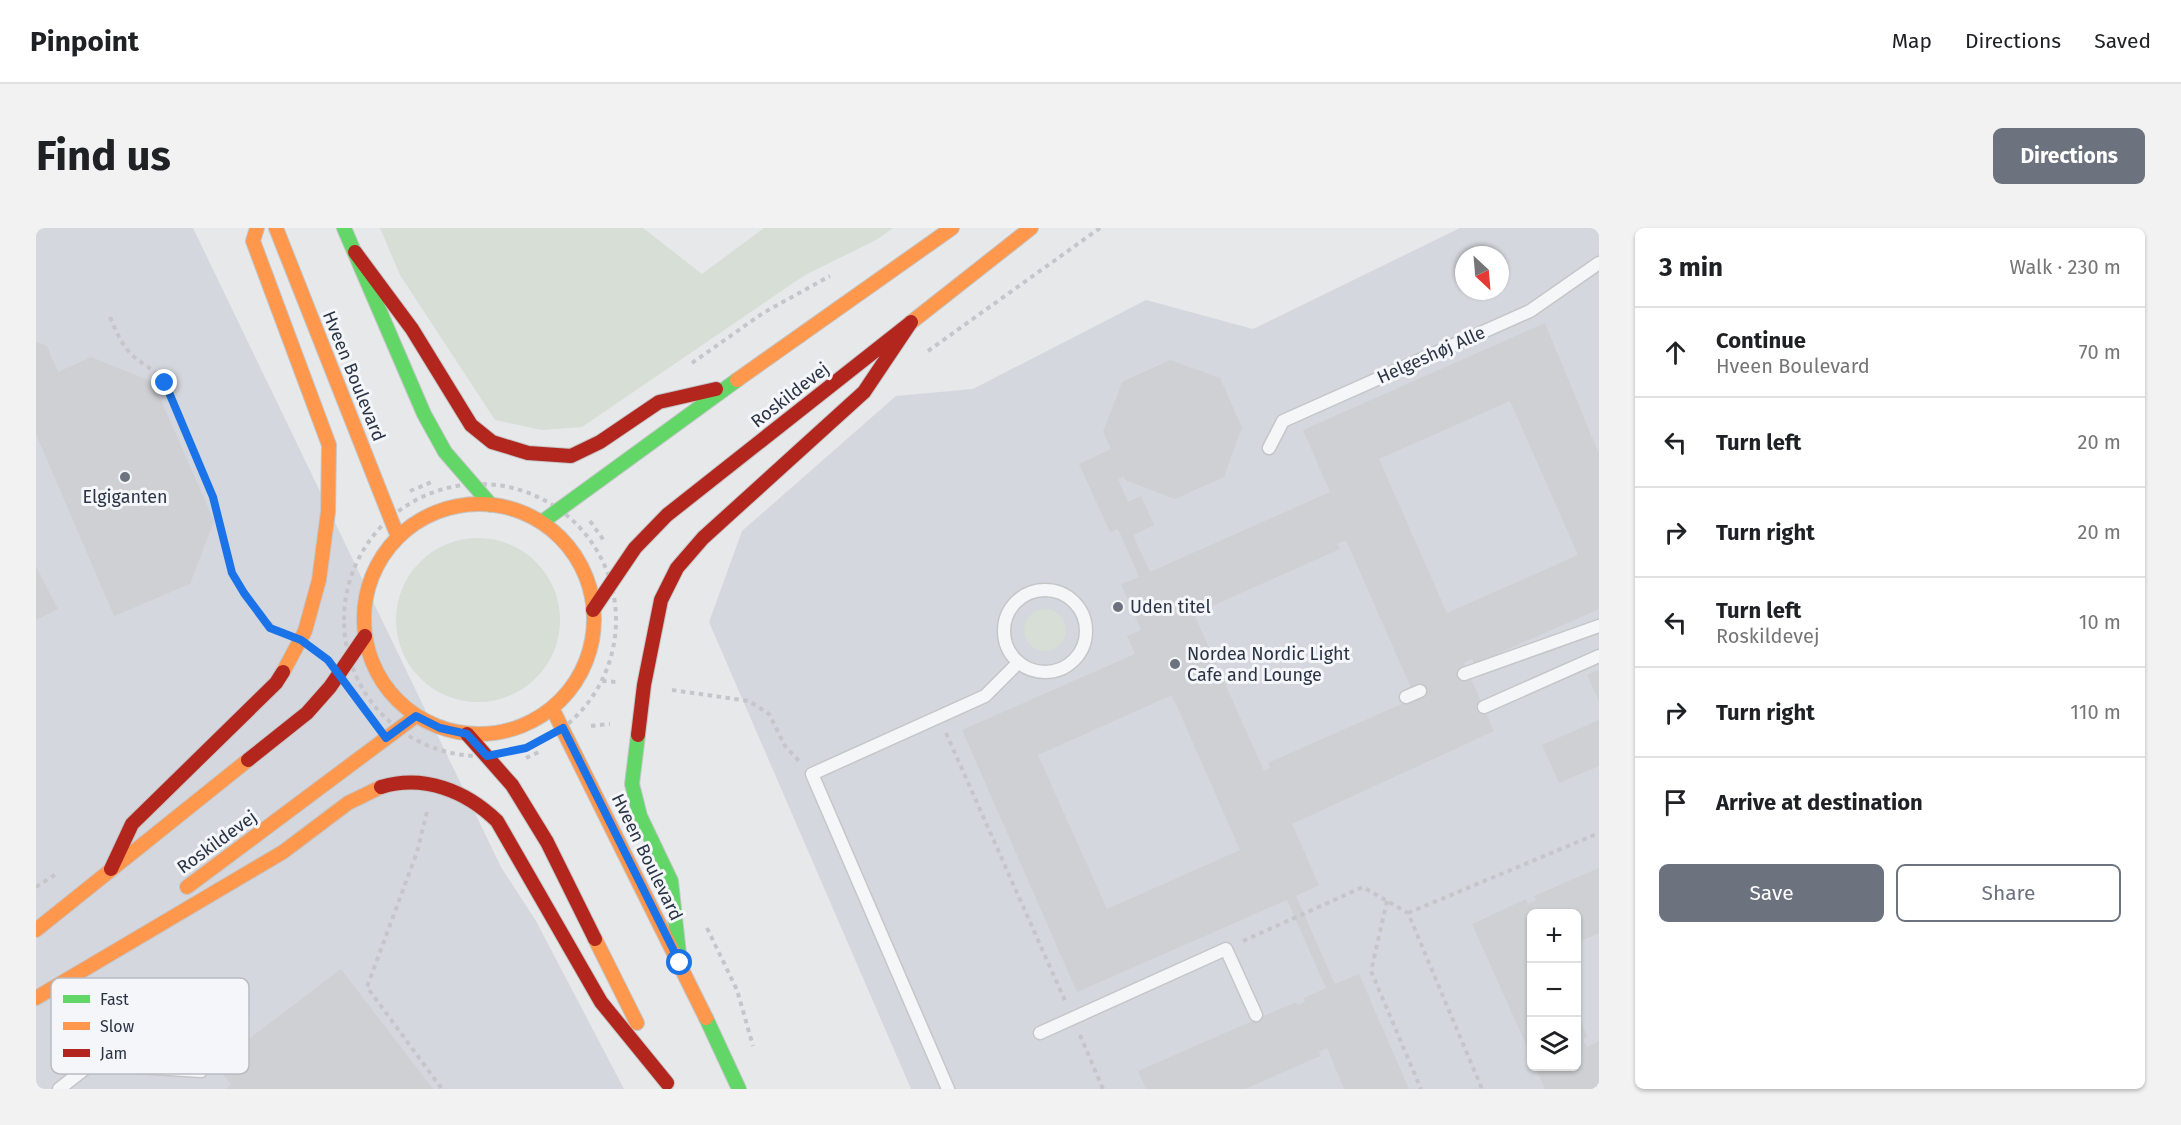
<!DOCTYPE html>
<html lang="en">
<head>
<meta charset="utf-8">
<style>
	:root { --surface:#fff; --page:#f2f2f2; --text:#202124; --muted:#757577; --line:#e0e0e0; --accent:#6c737f }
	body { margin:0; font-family:"Fira Sans",sans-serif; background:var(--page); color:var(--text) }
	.controls { position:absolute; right:18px; bottom:18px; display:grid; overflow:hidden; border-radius:9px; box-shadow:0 2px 4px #0004 }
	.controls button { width:54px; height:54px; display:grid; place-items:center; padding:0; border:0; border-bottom:2px solid var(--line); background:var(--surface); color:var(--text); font:30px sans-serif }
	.compass { position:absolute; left:1419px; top:18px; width:54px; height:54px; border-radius:50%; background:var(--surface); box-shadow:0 2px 4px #0004; rotate:154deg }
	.stop { position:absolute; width:18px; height:18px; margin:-14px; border:4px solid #1a73e8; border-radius:50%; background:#fff }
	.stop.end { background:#1a73e8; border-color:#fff; box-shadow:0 2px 6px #0008 }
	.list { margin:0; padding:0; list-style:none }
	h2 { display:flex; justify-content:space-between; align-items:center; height:78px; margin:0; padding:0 24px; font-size:26px }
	h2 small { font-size:20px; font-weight:400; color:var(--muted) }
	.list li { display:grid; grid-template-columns:39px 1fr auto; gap:18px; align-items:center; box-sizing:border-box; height:90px; padding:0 24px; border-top:2px solid var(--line) }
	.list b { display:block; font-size:22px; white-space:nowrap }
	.list p { margin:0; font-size:20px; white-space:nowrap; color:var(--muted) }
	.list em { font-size:20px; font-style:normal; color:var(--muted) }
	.actions { display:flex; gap:12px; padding:18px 24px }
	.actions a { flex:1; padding:14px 0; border:2px solid var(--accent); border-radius:9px; text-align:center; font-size:21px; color:var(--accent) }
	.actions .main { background:var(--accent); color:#fff }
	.icon { flex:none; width:33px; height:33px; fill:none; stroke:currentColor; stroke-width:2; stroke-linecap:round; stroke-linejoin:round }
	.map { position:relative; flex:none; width:1563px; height:861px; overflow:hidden; border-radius:9px }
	header { display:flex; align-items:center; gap:36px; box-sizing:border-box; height:84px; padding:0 30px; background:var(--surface); border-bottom:2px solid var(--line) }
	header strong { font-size:28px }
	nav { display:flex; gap:33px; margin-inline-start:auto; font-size:21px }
	.intro { display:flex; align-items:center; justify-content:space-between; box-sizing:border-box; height:144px; padding:0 36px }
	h1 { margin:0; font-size:42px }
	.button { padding:15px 27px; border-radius:9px; background:var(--accent); color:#fff; font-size:21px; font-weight:700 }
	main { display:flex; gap:36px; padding:0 36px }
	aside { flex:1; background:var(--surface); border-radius:9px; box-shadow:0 2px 4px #0004 }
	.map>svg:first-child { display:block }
	.built { fill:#d4d7dd; fill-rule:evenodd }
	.green { fill:#d6ded6 }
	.building { fill:#ced0d3; fill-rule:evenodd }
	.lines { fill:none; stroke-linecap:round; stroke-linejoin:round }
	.lane-casing { stroke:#c4c6c8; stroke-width:15 }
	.fast-casing { stroke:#c4c6c8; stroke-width:16 }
	.slow-casing { stroke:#c4c6c8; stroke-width:16 }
	.jam-casing { stroke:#c4c6c8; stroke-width:16 }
	.path { stroke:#c5c6ca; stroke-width:4; stroke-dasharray:4.5 4.5; stroke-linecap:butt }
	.lane { stroke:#f5f6f7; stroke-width:12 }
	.fast { stroke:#63d668; stroke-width:14 }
	.slow { stroke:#ff974d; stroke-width:14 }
	.jam { stroke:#b3261e; stroke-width:14 }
	.route { stroke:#1a73e8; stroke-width:8 }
	.poi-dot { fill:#6c737f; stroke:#f4f6f9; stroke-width:2 }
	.labels { text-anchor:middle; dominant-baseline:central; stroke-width:6; stroke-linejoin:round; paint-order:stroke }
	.street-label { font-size:18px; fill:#2b3445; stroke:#f4f6f9 }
	.poi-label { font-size:18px; fill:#2b3445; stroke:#f4f6f9; text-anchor:start }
	.key { fill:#f4f6f9; stroke:#b8bcc3; stroke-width:1.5 }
	.key-label { font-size:16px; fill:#2b3445 }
</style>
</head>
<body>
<header>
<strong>Pinpoint</strong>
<nav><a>Map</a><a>Directions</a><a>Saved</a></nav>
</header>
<div class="intro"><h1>Find us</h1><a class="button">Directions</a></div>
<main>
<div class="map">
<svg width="1563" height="861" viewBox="0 0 1563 861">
	<rect width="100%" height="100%" fill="#e6e8ea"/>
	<!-- built -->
	<path class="built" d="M 0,0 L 157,0 L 465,639 L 500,693 L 588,861 L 0,861 Z
		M 1424,0 L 1563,0 L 1563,861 L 875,861 L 673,394 L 706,303 L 860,168 L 937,161 L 1110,72 L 1217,101 ZM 1428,27 L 1464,27 L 1464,63 L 1428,63 ZM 1496,686 L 1540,686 L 1540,838 L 1496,838 Z"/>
	<!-- green -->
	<path class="green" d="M 344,0 L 607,0 L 666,46 L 728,0 L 857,0 L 840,12 L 769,47 L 546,199 L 506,202 L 459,192 L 364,47 Z
		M360 392a82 82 0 1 1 164 0a82 82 0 1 1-164 0Z
		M988 402a21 21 0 1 1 42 0a21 21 0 1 1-42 0Z"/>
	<!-- building -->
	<path class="building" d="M 1509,95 L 1563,226 L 1563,381 L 1438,436 L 1436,431 L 1428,435 L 1458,503 L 1256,596 L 1283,657 L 1260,668 L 1299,756 L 1323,746 L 1373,861 L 1308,861 L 1291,820 L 1283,824 L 1284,828 L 1209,861 L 1110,861 L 1102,843 L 1260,774 L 1262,777 L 1269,774 L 1268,770 L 1290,760 L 1251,672 L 1041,764 L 926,502 L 1099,426 L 1091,408 L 1105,402 L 1085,356 L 1103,349 L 1082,301 L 1074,304 L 1043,236 L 1075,221 L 1067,204 L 1086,154 L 1134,132 L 1184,150 L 1206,199 L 1188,249 L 1139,271 L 1089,252 L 1088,249 L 1082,251 L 1092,274 L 1105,268 L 1118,297 L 1097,307 L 1114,344 L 1294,264 L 1267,202 ZM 1474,173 L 1542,327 L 1411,385 L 1343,231 ZM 1310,312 L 1376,462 L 1386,467 L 1232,535 L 1234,540 L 1228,543 L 1158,386 L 1304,321 L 1301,316 ZM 1136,467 L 1204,622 L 1071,681 L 1002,527 Z
		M 0,114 L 11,118 L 22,144 L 55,129 L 117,154 L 178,293 L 154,356 L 78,388 L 0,206 Z
		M 0,338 L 22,381 L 0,392 Z
		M 1562,442 L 1563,445 L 1563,473 L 1551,447 Z
		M 1563,492 L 1563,538 L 1523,555 L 1506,517 Z
		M 1563,640 L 1563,705 L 1540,715 L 1540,686 L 1496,686 L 1496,830 L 1436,696 L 1490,671 L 1492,676 L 1500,672 L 1498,668 Z
		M 305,741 L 397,861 L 189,861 L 195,857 L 180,836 Z
		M 1540,785 L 1552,809 L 1547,811 L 1551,819 L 1563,813 L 1563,861 L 1509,861 L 1500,841 L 1540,838 Z"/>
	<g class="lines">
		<defs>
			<path id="lane" d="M 1233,220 L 1247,193 L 1494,83 L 1563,35
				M968 403a41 41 0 1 1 82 0a41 41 0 1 1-82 0Z
				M 1428,446 L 1563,398
				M 1370,469 L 1384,463
				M 1448,479 L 1563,428
				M 1004,805 L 1190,721 L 1220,787
				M 23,861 L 55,836 L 165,843
				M 912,861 L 776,546 L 949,468 L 982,435"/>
			<path id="fast" d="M 308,0 L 388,186 L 409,224 L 455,277
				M 506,294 L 701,152
				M 602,507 L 596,556 L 604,588 L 635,653 L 644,735
				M 670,790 L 703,861"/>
			<path id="slow" d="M 221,0 L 217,13 L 293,217 L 292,284 L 283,352 L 269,403 L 247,444
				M 240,0 L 362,309
				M 873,96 L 995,0
				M 701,152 L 916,0
				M328 391a115 115 0 1 1 230 0a115 115 0 1 1-230 0Z
				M 516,480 L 670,790
				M 151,659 L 380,488
				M 0,702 L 212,532
				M 559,711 L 601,795
				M 0,770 L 247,624 L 312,575 L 345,559"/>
			<path id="jam" d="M 319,24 L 376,101 L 435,197 L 456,214 L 492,225 L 535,228 L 564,214 L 623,174 L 680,161
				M 557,382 L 599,320 L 631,287 L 873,96
				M 431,506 L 476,557 L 511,614 L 559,711
				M 602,507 L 608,457 L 625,372 L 641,340 L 667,310 L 828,164 L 875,94
				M 212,532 L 271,485 L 294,459 L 329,408
				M 345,559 C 388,546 430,563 461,593 L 565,774 L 631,855
				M 75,641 L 96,596 L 240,455 L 247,444"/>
		</defs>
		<!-- lane casing -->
		<use href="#lane" class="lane-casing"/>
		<!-- fast casing -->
		<use href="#fast" class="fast-casing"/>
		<!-- slow casing -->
		<use href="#slow" class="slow-casing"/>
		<!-- jam casing -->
		<use href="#jam" class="jam-casing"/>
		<!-- path -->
		<path class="path" d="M 74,89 C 80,103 85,116 96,127 C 107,137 120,142 129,155 L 177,269 L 197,345 L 208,365 L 239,401
			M 892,123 L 1064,0
			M 656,135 L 727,85 L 794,48
			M308 392a136 136 0 1 1 272 0a136 136 0 1 1-272 0Z
			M 374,263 L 398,253
			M 554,293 L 569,314
			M 566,453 L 581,454
			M 636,462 L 713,473 L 733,486 L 749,518 L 765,535
			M 321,469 L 334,487
			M 555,498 L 574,496
			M 910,505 L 1030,775
			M 490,530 L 505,523
			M 391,584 L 381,624 L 331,759 L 406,861
			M 0,659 L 20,646
			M 1351,673 L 1335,743 L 1385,861
			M 1372,685 L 1563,605
			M 671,700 L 701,762 L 717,818
			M 1207,713 L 1327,659 L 1372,685 L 1446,861
			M 1044,807 L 1067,861"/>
		<!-- lane -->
		<use href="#lane" class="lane"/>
		<!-- fast -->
		<use href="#fast" class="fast"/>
		<!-- slow -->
		<use href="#slow" class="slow"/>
		<!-- jam -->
		<use href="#jam" class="jam"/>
	</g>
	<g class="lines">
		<!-- route -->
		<path class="route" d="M 129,155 L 177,269 L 196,345 L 208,365 L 234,400 L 265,412 L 292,432 L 350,510 L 380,488 L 404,500 L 431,506 L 451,528 L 490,520 L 527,500 L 644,735"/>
	</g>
	<!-- markers -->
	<g class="poi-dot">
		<circle cx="89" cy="249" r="6"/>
		<circle cx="1082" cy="379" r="6"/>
		<circle cx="1139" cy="436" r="6"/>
	</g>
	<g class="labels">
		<!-- street labels -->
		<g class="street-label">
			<text transform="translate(1395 127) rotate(-24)">Helgeshøj Alle</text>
			<text transform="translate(318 148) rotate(68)">Hveen Boulevard</text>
			<text transform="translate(754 167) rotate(-38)">Roskildevej</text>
			<text transform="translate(181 614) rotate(-36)">Roskildevej</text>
			<text transform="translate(611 629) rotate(64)">Hveen Boulevard</text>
		</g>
		<!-- poi labels -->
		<g class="poi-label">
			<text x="89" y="269" text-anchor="middle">Elgiganten</text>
			<text x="1094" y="379">Uden titel</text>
			<text x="1151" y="426">Nordea Nordic Light<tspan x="1151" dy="21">Cafe and Lounge</tspan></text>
		</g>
	</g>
	<!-- legend -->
	<rect x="15" y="750" width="198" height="96" rx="9" class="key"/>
	<rect x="27" y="767" width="27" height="8" fill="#63d668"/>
	<rect x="27" y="794" width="27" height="8" fill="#ff974d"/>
	<rect x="27" y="821" width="27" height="8" fill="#b3261e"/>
	<g class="key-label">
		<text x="64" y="777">Fast</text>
		<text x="64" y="804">Slow</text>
		<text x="64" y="831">Jam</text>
	</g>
</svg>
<div class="controls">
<button>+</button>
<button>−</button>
<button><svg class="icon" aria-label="layers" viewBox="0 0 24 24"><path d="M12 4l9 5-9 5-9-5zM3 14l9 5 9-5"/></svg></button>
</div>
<svg class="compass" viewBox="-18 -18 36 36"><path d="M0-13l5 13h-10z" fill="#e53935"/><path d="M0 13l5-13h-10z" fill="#757577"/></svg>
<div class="stop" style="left:644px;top:735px"></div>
<div class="stop end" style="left:129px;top:155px"></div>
</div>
<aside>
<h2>3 min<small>Walk · 230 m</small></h2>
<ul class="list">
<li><svg class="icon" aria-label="ahead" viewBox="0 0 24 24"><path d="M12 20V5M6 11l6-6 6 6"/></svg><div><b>Continue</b><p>Hveen Boulevard</p></div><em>70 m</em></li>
<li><svg class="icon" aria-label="left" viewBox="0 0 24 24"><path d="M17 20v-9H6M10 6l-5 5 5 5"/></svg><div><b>Turn left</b></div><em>20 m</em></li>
<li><svg class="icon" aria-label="right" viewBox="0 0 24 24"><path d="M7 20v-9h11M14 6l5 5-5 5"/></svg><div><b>Turn right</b></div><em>20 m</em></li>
<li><svg class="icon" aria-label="left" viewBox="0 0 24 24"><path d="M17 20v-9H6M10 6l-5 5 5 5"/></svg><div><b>Turn left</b><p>Roskildevej</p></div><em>10 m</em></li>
<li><svg class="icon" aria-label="right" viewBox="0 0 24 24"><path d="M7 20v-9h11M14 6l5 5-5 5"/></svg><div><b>Turn right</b></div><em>110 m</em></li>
<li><svg class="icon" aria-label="arrive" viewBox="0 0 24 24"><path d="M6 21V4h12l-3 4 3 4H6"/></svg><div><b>Arrive at destination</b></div></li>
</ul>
<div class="actions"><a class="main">Save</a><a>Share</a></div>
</aside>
</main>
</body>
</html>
